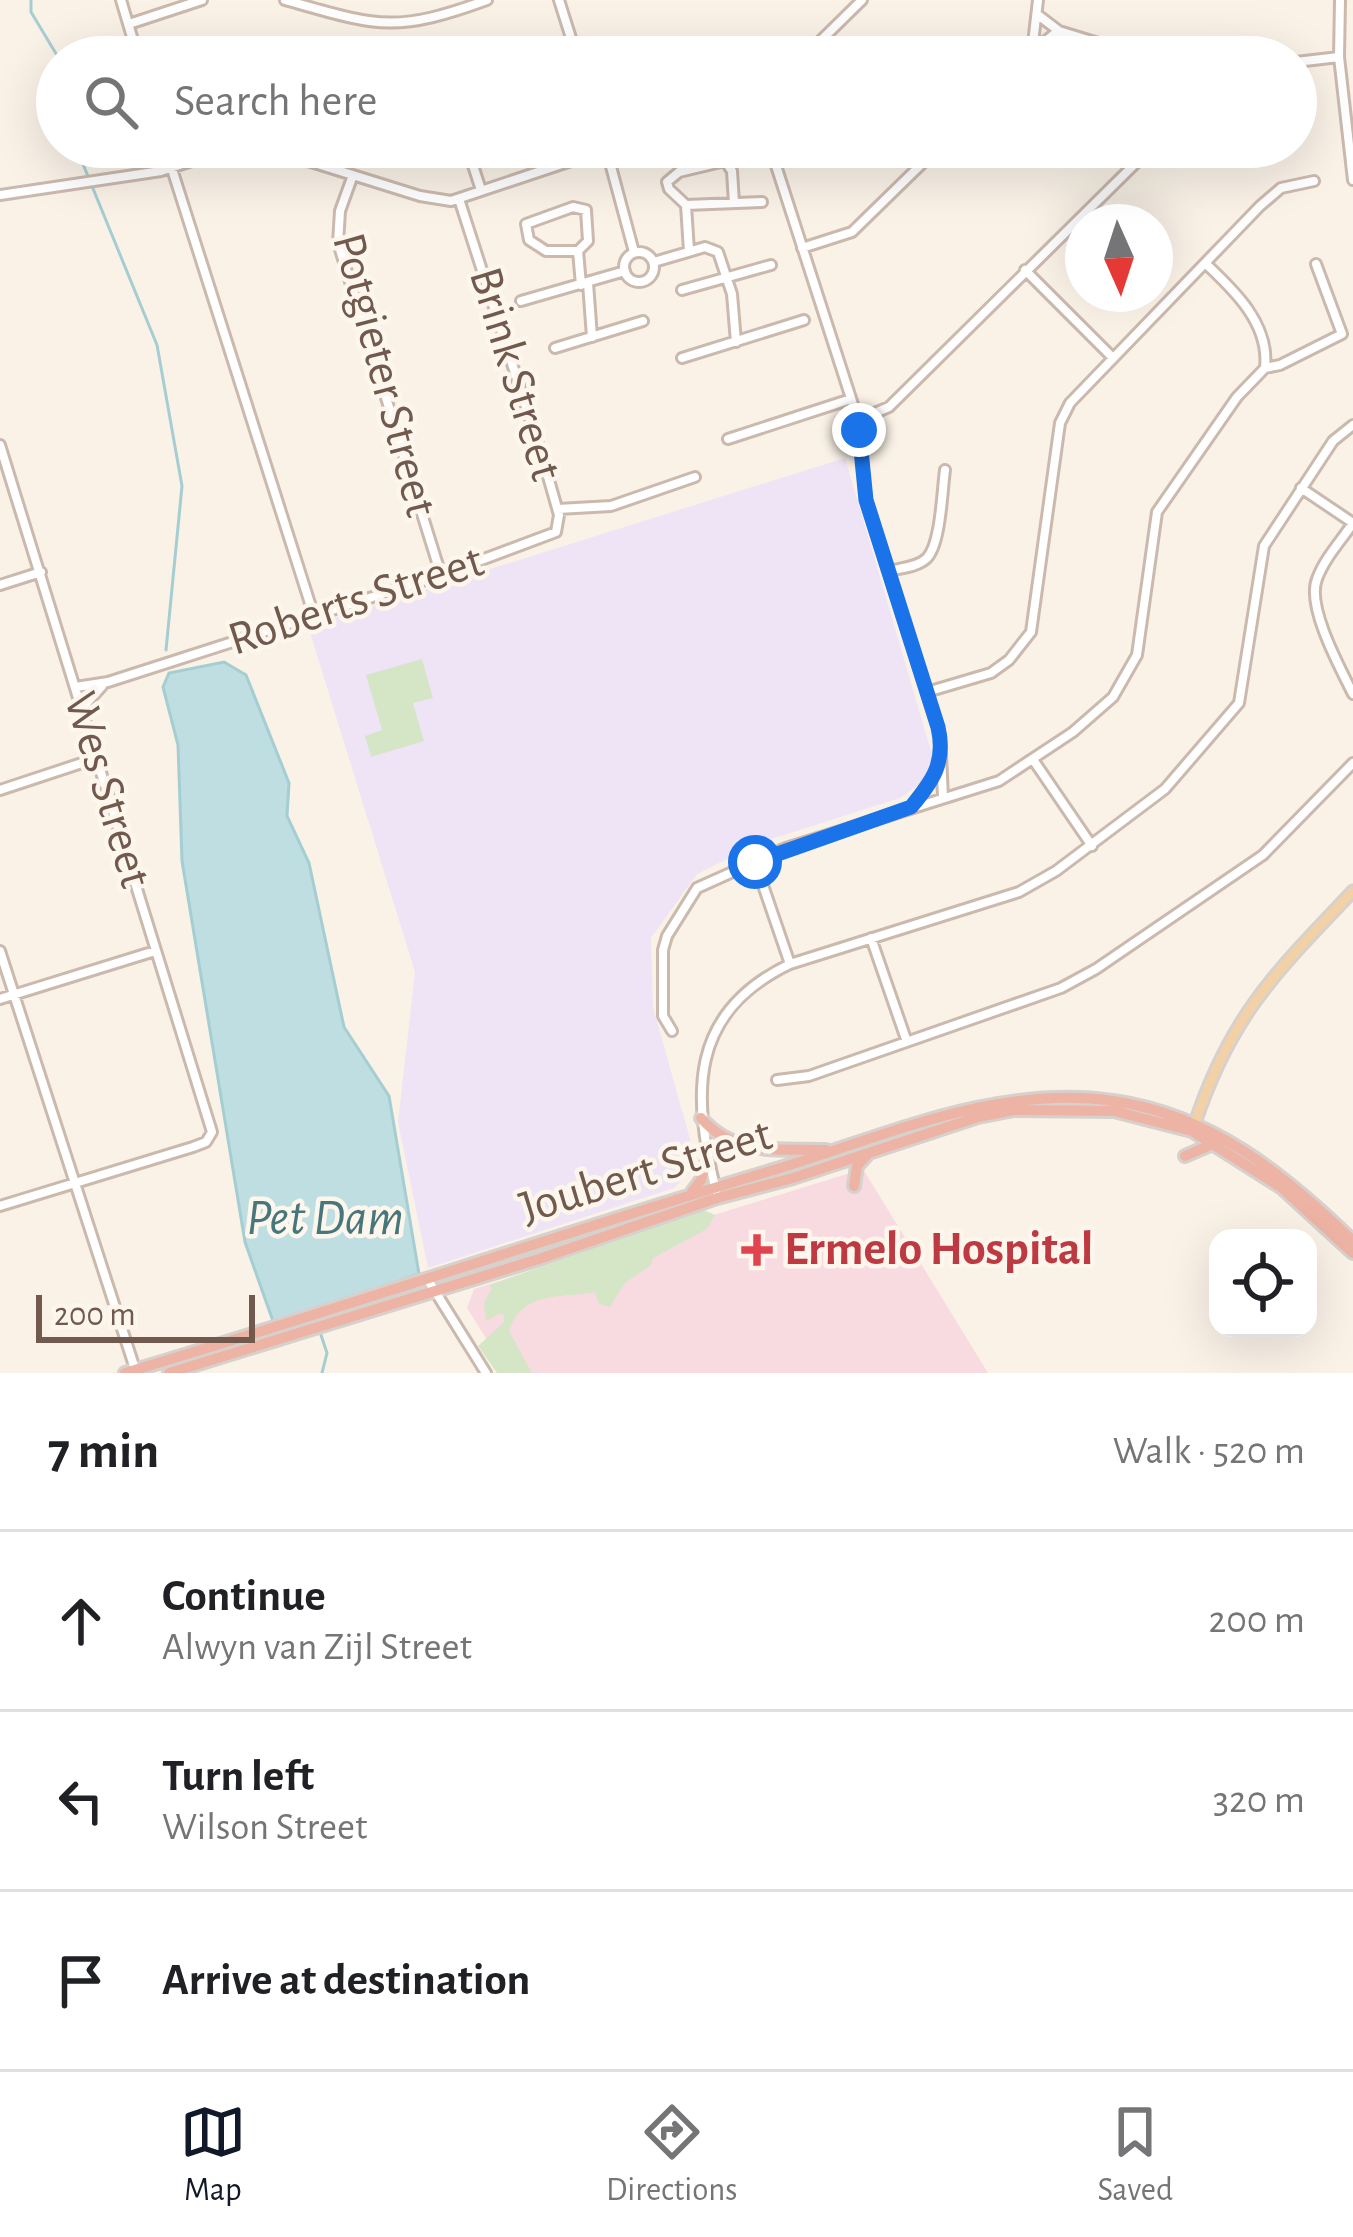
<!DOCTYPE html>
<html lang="en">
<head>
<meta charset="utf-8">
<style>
	:root { --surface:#fff; --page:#f2f2f2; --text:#202124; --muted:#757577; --line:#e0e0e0; --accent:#111827 }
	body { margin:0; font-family:"Alegreya Sans",sans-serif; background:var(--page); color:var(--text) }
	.controls { position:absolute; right:36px; bottom:36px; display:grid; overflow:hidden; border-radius:24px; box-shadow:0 12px 48px #0002 }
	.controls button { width:108px; height:108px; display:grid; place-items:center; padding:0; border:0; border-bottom:3px solid var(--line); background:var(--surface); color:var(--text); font:60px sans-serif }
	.compass { position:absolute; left:1065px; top:204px; width:108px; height:108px; border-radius:50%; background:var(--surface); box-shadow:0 12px 48px #0002; rotate:177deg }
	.scale { position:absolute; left:36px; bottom:30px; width:219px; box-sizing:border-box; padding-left:12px; border:6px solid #71594e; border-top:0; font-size:33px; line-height:42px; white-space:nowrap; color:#71594e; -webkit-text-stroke:9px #fdf6ed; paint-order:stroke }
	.stop { position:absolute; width:36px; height:36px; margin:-27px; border:9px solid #1a73e8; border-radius:50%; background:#fff }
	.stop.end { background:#1a73e8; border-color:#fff; box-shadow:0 3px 12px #0008 }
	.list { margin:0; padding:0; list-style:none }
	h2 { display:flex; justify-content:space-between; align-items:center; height:156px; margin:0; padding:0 48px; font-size:51px }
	h2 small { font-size:39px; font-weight:400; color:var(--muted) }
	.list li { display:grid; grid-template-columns:78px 1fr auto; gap:36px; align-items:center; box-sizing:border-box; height:180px; padding:0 48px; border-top:3px solid var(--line) }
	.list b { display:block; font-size:45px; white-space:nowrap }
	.list p { margin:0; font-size:39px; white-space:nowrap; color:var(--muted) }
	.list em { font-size:39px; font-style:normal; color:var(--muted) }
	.icon { flex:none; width:66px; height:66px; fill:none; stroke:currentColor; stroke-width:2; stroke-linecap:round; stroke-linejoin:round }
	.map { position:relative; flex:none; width:1353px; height:1373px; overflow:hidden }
	.search { position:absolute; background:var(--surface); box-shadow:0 12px 48px #0002; left:36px; right:36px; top:36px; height:132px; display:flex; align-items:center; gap:30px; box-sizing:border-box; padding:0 42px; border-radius:66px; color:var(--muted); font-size:45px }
	.sheet { height:696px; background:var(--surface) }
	nav { display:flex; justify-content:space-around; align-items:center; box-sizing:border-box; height:168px; border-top:3px solid var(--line); background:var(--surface); font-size:33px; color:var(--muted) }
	nav a { display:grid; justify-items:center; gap:6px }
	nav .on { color:var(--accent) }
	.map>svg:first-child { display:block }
	.education { fill:#efe4f6 }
	.medical { fill:#f7dbe0 }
	.green { fill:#d5e6c7 }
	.water { fill:#bedee2; stroke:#a5ced2; stroke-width:3 }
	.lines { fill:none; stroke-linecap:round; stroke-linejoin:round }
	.stream { stroke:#a5ced2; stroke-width:3 }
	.minor-casing { stroke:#cbb9ae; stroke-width:14 }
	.major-casing { stroke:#d7d1cd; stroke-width:15 }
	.highway-casing { stroke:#d7d1cd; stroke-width:16 }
	.minor { stroke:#fff; stroke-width:8 }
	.major { stroke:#f2d1a7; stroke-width:9 }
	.highway { stroke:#edb4a5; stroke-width:10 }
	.route { stroke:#1a73e8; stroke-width:15 }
	.health-dot { fill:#e0444e; stroke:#fdf6ed; stroke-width:4.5 }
	.labels { text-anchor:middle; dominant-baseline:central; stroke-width:9; stroke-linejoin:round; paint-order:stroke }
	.street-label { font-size:48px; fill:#71594e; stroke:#fdf6ed }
	.health-label { font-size:48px; font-weight:bold; fill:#be3a42; stroke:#fdf6ed; text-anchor:start }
	.water-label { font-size:51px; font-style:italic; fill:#47767b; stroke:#fdf6ed }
</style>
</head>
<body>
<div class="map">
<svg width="1353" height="1373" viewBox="0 0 1353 1373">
	<rect width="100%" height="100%" fill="#faf2e7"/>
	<!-- education -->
	<path class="education" d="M 845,458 L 934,761 L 927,779 L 900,798 L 762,842 L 697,874 L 651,938 L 653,1007 L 697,1164 L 674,1188 L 428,1268 L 398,1122 L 415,972 L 308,626 Z"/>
	<!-- medical -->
	<path class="medical" d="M 863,1169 L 988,1373 L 508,1373 L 467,1308 L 474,1289 Z"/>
	<!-- green -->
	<path class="green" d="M 422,659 L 433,698 L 413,703 L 424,741 L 371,757 L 365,736 L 382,730 L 366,675 Z
		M 704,1210 L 715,1215 L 707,1229 L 653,1258 L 651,1265 L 625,1283 L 610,1307 L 599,1304 L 595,1292 C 558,1299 524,1290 509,1331 L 532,1373 L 497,1373 L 478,1346 L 504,1322 L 504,1315 L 499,1314 L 486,1321 L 484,1303 L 492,1288 L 489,1285 Z"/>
	<!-- water -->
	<path class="water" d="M 224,662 L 246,675 L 289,783 L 287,816 L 309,863 L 344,1027 L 389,1096 L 419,1274 L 274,1324 L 245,1242 L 182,861 L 178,745 L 163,687 L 169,673 Z"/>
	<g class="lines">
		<!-- stream -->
		<path class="stream" d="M 31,0 L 31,12 L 58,57
			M 76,147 L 157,345 L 182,486 L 166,650
			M 315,1317 L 327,1353 L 322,1373"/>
		<defs>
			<path id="minor" d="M 121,0 L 138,57
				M 285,0 C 377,26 394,34 487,0
				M 559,0 L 577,57
				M 1340,0 L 1339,57 L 1353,180
				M 1038,15 L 1059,31 L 1144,57
				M 129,24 L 202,0
				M 1032,52 L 1058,31
				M 804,57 L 862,0
				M 1028,57 L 1032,52 L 1038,0
				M 1296,62 L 1339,57
				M 165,147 L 314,616
				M 243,147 L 295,157 L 420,196 L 451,201 L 613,147
				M 467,147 L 481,190
				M 770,147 L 858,420 L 866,500 L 940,735 L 943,797
				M 606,148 L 634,252
				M 353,175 L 340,211 L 338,243 L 441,575
				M 0,195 L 161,171 L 235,147
				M 734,203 L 732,171 L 725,161 L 679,172 L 667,182 L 669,189 L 686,205 L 762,202
				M 686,205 L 689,251
				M 802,248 L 852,232 L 939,147
				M 578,251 L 546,251 L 529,240 L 526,224 L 573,207 L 586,210 L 588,241 L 578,251 L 581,285
				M624 267a15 15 0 1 1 30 0a15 15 0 1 1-30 0Z
				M 654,262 L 705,247 L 718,252 L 732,294 L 736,342
				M 1025,270 L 1113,358
				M 588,283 L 592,337
				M 682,290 L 771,265
				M 521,301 L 625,271
				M 555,348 L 643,321
				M 682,358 L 804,320
				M 1265,368 L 1280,365 L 1342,334 L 1316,264
				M 858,420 L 889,407 L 1152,147
				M 728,439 L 851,399
				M 0,445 L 212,1132 L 206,1142 L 193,1147 L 0,1206
				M 1301,488 L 1353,523 C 1341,541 1324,559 1317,579 C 1306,606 1340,668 1353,694
				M 558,509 L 611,506 L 695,477
				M 889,571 C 901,568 918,567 927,558 C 941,543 942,491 945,470
				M 0,585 L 41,572
				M 76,687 L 108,682 L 441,575 L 556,532 L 559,515 L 545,466 L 459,199
				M 927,692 L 991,673 L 1009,660 L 1031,632 L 1060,423 L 1070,403 L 1260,206 L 1281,188 L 1314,181
				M 82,708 L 102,686
				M 1034,761 L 1092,846
				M 0,790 L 97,758
				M 912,806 L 938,769
				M 755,862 L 790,964
				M 871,938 L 907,1042
				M 0,951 L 136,1372
				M 0,999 L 155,951
				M 672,1031 L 663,1016 L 663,950 L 667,936 L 697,888 L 786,848 L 999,781 L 1073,732 L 1113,697 L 1137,655 L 1157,512 L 1237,397 L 1265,368 C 1270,324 1234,290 1205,263
				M 777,1080 L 809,1076 L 1061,988 L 1096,969 L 1263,855 L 1353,763
				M 716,1191 C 692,1094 688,1013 790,964 L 1019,892 L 1056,871 L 1165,789 L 1239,703 L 1264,546 L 1333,441 L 1353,425
				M 428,1280 L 486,1373"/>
			<path id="major" d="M 1194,1126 C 1230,1016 1275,973 1353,891"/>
			<path id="highway" d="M 701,1118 C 735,1157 778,1148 826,1150
				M 1185,1156 L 1215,1143
				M 854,1186 L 857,1166 L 867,1155
				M 692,1192 L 701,1180 L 707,1160
				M 125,1373 C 343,1308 559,1234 777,1169 C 886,1136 998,1084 1113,1101 C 1211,1115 1284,1174 1353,1241
				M 169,1373 L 539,1259 L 717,1198 L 793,1178 L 978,1117 L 1014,1110 L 1114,1111 L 1192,1131 L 1282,1188 L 1353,1253"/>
		</defs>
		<!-- minor casing -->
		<use href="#minor" class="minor-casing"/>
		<!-- major casing -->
		<use href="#major" class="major-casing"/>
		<!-- highway casing -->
		<use href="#highway" class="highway-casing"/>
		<!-- minor -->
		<use href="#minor" class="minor"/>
		<!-- major -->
		<use href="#major" class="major"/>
		<!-- highway -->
		<use href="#highway" class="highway"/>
	</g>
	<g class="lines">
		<!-- route -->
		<path class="route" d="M 755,862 L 911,807 C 933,781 946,762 938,727 L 866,500 L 859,430"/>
	</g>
	<!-- markers -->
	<path class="health-dot" d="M751 1232h12v12h12v12h-12v12h-12v-12h-12v-12h12z"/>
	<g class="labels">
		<!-- street labels -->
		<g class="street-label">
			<text transform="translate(515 374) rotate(73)">Brink Street</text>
			<text transform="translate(384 375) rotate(75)">Potgieter Street</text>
			<text transform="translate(356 601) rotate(-18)">Roberts Street</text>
			<text transform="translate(107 790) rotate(73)">Wes Street</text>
			<text transform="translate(646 1172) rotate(-17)">Joubert Street</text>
		</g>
		<!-- health labels -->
		<g class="health-label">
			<text x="784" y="1250">Ermelo Hospital</text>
		</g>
		<!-- water labels -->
		<g class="water-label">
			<text x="325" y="1218">Pet Dam</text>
		</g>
	</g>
</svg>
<div class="controls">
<button><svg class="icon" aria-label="locate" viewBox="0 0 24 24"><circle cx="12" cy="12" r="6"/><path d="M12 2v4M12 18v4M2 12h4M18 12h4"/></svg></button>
</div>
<svg class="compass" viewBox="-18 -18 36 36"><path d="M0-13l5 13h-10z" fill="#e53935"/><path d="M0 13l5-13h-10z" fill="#757577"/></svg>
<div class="scale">200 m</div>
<div class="stop" style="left:755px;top:862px"></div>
<div class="stop end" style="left:859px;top:430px"></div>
<div class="search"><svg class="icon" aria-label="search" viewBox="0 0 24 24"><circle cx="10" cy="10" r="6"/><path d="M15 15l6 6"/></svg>Search here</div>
</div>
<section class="sheet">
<h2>7 min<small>Walk · 520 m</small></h2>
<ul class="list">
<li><svg class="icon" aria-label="ahead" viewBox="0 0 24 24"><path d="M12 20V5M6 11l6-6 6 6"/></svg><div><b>Continue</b><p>Alwyn van Zijl Street</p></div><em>200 m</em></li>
<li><svg class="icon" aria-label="left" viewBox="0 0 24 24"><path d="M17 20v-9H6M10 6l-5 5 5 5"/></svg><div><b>Turn left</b><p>Wilson Street</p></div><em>320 m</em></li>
<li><svg class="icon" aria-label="arrive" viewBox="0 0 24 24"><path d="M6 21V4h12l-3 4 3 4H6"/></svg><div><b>Arrive at destination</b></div></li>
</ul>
</section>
<nav>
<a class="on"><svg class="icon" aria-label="map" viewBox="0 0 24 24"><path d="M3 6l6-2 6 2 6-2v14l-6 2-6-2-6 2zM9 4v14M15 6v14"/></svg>Map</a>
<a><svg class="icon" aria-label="directions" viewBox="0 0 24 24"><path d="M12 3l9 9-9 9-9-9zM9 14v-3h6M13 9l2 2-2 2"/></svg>Directions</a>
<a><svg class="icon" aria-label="saved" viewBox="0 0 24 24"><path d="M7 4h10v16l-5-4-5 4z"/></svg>Saved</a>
</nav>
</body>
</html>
